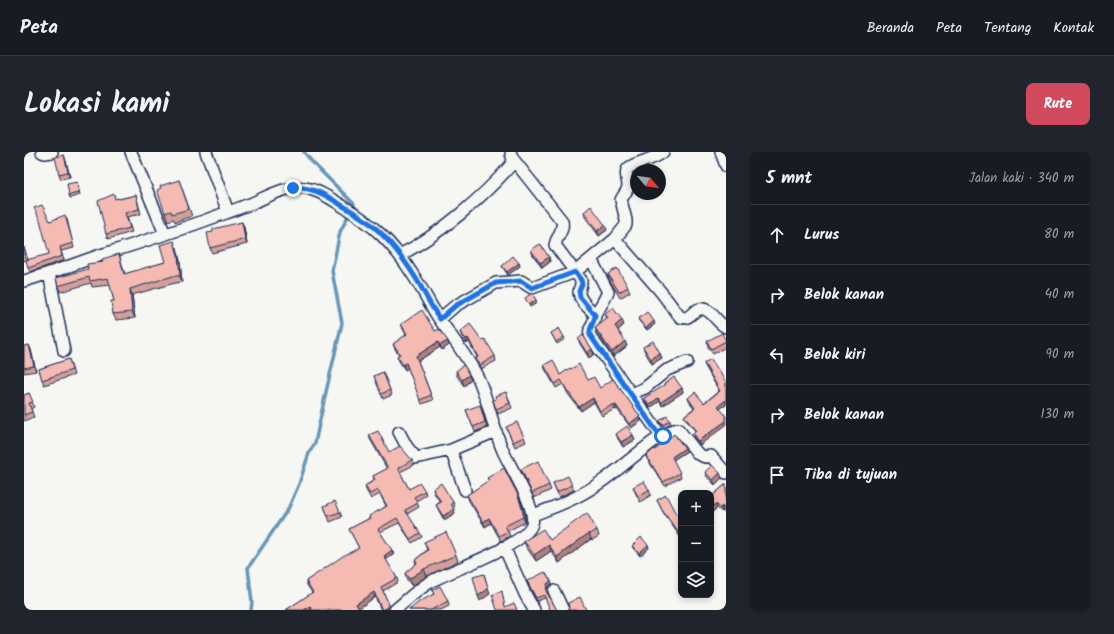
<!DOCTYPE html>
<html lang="id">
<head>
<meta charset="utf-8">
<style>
	:root { --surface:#171b24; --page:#20242c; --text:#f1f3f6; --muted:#9ea1a6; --line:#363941; --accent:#d1495b }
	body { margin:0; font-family:Kalam,sans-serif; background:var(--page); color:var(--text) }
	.controls { position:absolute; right:12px; bottom:12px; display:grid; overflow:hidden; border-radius:8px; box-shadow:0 2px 6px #0003 }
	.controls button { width:36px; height:36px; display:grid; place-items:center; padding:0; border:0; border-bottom:1px solid var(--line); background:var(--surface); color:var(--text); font:20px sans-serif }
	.compass { position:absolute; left:606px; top:12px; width:36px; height:36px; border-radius:50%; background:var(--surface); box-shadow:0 2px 6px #0003; rotate:119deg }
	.stop { position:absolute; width:12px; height:12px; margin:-9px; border:3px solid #1a73e8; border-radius:50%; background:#fff }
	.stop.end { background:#1a73e8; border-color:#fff; box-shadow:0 1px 4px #0008 }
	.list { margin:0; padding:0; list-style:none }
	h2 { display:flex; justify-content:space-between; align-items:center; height:52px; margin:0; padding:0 16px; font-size:17px }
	h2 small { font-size:13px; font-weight:400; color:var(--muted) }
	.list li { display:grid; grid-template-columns:26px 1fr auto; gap:12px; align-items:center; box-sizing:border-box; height:60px; padding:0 16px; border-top:1px solid var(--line) }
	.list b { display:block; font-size:15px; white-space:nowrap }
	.list em { font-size:13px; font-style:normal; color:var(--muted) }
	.icon { flex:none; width:22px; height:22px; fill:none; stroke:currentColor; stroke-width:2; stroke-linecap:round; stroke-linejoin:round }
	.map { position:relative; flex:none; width:702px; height:458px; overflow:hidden; border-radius:8px }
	header { display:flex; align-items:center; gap:24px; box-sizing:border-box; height:56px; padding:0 20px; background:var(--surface); border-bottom:1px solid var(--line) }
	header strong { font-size:19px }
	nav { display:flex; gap:22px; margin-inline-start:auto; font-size:14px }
	.intro { display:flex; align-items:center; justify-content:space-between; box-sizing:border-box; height:96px; padding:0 24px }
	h1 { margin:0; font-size:28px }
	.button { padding:10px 18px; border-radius:8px; background:var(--accent); color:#fff; font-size:14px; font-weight:700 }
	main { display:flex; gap:24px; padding:0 24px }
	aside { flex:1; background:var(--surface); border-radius:8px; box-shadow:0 2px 6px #0003 }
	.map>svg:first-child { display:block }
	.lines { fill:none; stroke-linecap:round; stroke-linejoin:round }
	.stream { stroke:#6597ba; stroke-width:3.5 }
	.minor-casing { stroke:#1b2f5e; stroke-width:14 }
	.minor { stroke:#f6f6f2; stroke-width:11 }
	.wall { fill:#d3a099; stroke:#1b2f5e }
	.shaded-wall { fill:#ac827d; stroke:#1b2f5e }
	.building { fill:#f5bab2; stroke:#1b2f5e }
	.route { stroke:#1a73e8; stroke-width:5 }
</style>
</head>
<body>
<header>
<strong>Peta</strong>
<nav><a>Beranda</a><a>Peta</a><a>Tentang</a><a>Kontak</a></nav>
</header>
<div class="intro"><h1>Lokasi kami</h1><a class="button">Rute</a></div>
<main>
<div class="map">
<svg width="702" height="458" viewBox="0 0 702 458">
	<rect width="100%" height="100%" fill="#f6f6f2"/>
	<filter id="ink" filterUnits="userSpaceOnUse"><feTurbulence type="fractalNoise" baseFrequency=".025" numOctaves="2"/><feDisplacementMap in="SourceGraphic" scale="8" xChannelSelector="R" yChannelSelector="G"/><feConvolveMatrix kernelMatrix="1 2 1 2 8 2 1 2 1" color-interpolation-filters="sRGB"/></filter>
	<g filter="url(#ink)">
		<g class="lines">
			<!-- stream -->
			<path class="stream" d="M 227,458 L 228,450 L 224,416 L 264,357 L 275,332 L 285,301 L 291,291 L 302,240 L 318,171 L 308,119 L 316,80 L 330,52 L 289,11 L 280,0"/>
			<defs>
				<path id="minor" d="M 18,0 L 21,1 L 28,0
					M 107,0 L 141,82
					M 182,0 L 204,60
					M 697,0 L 702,14
					M 489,7 L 538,69 C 540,80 533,83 531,93 L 557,128 C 558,133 555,136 555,141 C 556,150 566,156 571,163 C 571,173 561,177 568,187 L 637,284 L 639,285 L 650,278 L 654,277 L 674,302 L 681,305 L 687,304 L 702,321
					M 591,87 L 637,140 L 656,165 C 666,169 668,158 676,157 C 687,155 693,172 702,175
					M 376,103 C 415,83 458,46 487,13 L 489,7 L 487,2
					M 567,107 L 584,140 L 579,150 L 571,163
					M 25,121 L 40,199
					M 0,129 C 27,121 53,111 80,102 C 115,91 150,80 185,67 C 199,62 213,57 226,52 C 243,45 262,33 281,36 C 294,38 306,46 317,53 C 349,72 369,91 389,123 C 398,136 405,151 414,165 C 428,186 444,205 455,228 C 465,251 469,276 479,299 C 486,315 513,356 508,372 C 501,394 427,418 406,430 C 393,438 383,448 371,458
					M 416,167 L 431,154 L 472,131 L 497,129 L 508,136 L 551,120 L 591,87 L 602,73 L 602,68 L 597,48 C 599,43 604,39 604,34 C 604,29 601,23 603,18 C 606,11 631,8 639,0
					M 607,242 L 621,236 L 643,218 L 663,210
					M 375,280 L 383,295 L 392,306 L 427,298
					M 441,338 L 427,298 L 472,279
					M 509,363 C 524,357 540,352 554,344 C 584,329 609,303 637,284
					M 480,395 L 501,442 L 510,458
					M 530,439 L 539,458"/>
			</defs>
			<!-- minor casing -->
			<use href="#minor" class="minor-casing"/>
			<!-- minor -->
			<use href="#minor" class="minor"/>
		</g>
		<!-- wall -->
		<path class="wall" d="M 40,3 L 46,25 L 37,27 L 35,22 Z
			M 155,28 L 168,64 L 151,70 L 150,67 L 144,69 L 141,61 L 137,36 Z
			M 54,33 L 56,43 L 46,46 L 45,43 Z
			M 112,43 L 117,62 L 103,65 L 108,80 L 84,87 L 82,82 L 92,47 L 95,47 Z
			M 560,60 L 583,78 L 575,84 L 561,65 Z
			M 43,67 L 50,96 L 37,99 L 40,108 L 6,120 L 4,116 L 25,102 L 26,69 Z
			M 218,70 L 220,75 L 223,92 L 188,101 L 186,96 L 189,80 Z
			M 0,95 L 4,108 L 0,109 Z
			M 153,95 L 156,109 L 158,130 L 151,131 L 108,143 L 111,166 L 92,168 L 89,162 L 90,149 L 86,133 L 68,135 L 67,131 L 36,140 L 34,134 L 64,117 L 95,102 L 101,122 L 141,110 Z
			M 507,98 L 525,105 L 526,110 L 518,116 L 509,103 Z
			M 495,111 L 496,114 L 484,123 L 479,116 L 478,114 Z
			M 584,122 L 604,135 L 606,140 L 596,146 L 585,127 Z
			M 581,162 L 600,173 L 594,178 L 603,194 L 589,205 L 573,180 L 571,176 L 583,167 Z
			M 614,167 L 631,172 L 623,178 L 615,169 Z
			M 377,172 L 411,179 L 424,189 L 425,193 L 418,198 L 416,195 L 394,209 L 409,248 L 398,252 L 384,216 L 381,218 L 375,209 L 373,204 L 375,203 L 371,197 L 369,192 L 382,183 L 379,177 Z
			M 436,180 L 458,188 L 471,204 L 472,209 L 457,217 L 452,206 L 453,205 L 445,190 L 443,192 L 438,185 Z
			M 527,181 L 540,185 L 541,187 L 533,192 Z
			M 554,187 L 570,202 L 565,206 L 556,192 Z
			M 702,188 L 702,195 L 689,202 L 684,195 L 683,189 Z
			M 5,193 L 7,198 L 12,219 L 0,221 L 0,194 Z
			M 619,195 L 638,206 L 628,212 L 621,200 Z
			M 45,207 L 50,223 L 20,233 L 15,217 Z
			M 680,211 L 702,230 L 702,253 L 696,256 L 676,293 L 670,286 L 669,282 L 672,280 L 662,268 L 660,264 L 670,256 L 665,249 L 664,246 L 680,251 L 695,239 L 681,214 Z
			M 520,213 L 536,223 L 547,217 L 576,236 L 616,264 L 617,269 L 607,276 L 593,257 L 591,258 L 591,257 L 578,264 L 570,250 L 557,259 L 544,242 L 539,232 L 532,236 L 521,217 Z
			M 432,219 L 445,223 L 447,228 L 440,234 L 433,224 Z
			M 359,220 L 368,243 L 359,247 L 350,224 Z
			M 658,236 L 659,240 L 638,254 L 636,249 L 626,256 L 621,249 L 620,246 Z
			M 482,240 L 488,256 L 474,262 L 472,257 L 472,247 Z
			M 5,241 L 10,255 L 7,257 L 10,265 L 0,269 L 0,243 Z
			M 442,258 L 458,258 L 463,275 L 451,280 Z
			M 635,269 L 646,269 L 647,272 L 640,276 L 636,271 Z
			M 482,275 L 500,285 L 502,290 L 491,295 Z
			M 592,282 L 609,283 L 611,288 L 599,295 L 594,287 Z
			M 345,283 L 365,300 L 388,308 L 390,313 L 376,320 L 385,337 L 401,339 L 402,343 L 392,349 L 395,355 L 383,362 L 396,381 L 398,385 L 388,391 L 375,371 L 356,380 L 370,402 L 362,408 L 373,426 L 374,430 L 359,439 L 365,454 L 365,458 L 357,458 L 351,445 L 334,456 L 335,458 L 262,458 L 288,441 L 283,433 L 282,429 L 335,396 L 325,377 L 346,366 L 362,354 L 356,342 L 347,347 L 342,338 L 341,334 L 350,328 L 349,324 L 363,317 L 346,287 Z
			M 631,298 L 663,299 L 649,308 L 657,325 L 641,334 L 623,307 L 622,304 Z
			M 497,317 L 525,333 L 527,338 L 510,346 Z
			M 681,320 L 698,326 L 691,333 L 683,325 Z
			M 463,326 L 496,349 L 501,365 L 501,370 L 484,379 L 486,384 L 477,389 L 467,371 L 461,375 L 445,349 L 443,343 L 465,329 Z
			M 529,331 L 548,333 L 550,338 L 535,345 Z
			M 702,332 L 702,362 L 699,359 L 698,360 L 693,356 L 687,361 L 687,345 Z
			M 609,335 L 625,338 L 627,343 L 616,350 L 611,340 Z
			M 409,337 L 429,350 L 431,354 L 429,356 L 431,361 L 420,368 L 414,357 L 412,353 L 416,350 L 410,341 Z
			M 633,348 L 652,362 L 657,359 L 657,386 L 640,362 Z
			M 300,354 L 316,360 L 318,365 L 306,370 Z
			M 573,378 L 575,384 L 568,388 L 567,387 L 535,411 L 527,399 L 512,409 L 502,395 L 500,389 L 526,388 Z
			M 400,390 L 432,403 L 434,409 L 403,424 L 388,434 L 383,428 L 381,421 L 392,412 L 391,408 L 403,398 Z
			M 624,393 L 625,396 L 616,404 L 609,396 L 608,394 Z
			M 503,429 L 528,432 L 524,435 L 521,446 L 513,449 Z
			M 408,438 L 424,449 L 425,454 L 417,458 L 385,458 L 410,442 Z"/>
		<!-- shaded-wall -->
		<path class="shaded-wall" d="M 40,3 L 42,9 L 46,25 L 44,20 Z
			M 218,70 L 220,75 L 223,92 L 221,87 Z
			M 581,73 L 583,78 L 575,84 L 573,79 Z
			M 150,89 L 156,109 L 158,130 L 156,124 Z
			M 525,105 L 526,110 L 518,116 L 516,111 Z
			M 495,111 L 496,114 L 484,123 L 483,120 Z
			M 106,137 L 108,143 L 111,166 L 108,160 Z
			M 512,148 L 513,151 L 506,155 L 505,153 Z
			M 598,168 L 600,173 L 593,179 L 591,174 Z
			M 630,169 L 631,172 L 623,178 L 622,176 Z
			M 444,186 L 445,190 L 443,192 L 442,187 Z
			M 424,189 L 425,193 L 418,198 L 416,193 Z
			M 601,189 L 603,194 L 589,205 L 588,200 Z
			M 414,190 L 416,195 L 394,209 L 392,204 Z
			M 5,193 L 7,198 L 12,219 L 10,214 Z
			M 568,197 L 570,202 L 565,206 L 563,201 Z
			M 636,201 L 638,206 L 628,212 L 627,207 Z
			M 382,211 L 384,216 L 381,218 L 379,213 Z
			M 445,223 L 447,228 L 440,234 L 438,228 Z
			M 658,236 L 659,240 L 638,254 L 637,250 Z
			M 569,246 L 570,250 L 557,259 L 555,255 Z
			M 634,246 L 636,249 L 626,256 L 625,253 Z
			M 702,248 L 702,253 L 695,257 L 694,254 Z
			M 592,253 L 593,257 L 591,258 L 590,254 Z
			M 616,264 L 617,269 L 607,276 L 605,272 Z
			M 702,269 L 702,273 L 676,293 L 674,289 Z
			M 609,283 L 611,288 L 599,295 L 597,290 Z
			M 661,296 L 663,299 L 649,308 L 648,305 Z
			M 696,321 L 698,326 L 691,333 L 689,328 Z
			M 494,343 L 501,365 L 501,370 L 499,365 Z
			M 692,352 L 693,356 L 687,361 L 687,355 Z
			M 698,354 L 699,359 L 698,360 L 696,356 Z
			M 430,357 L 431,361 L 420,368 L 419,364 Z
			M 465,366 L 467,371 L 461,375 L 459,370 Z
			M 565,381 L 567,387 L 535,411 L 533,405 Z
			M 525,393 L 527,399 L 512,409 L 510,403 Z
			M 624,393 L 625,396 L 616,404 L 615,401 Z
			M 368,398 L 370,402 L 361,408 L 360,404 Z
			M 400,417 L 403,424 L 388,434 L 385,427 Z
			M 460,422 L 466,442 L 456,449 L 454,444 Z
			M 527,429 L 528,432 L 524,435 L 524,442 L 522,439 L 523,432 Z
			M 350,440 L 351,445 L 334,457 L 332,452 Z
			M 364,450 L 365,454 L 365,458 L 364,458 L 363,456 Z
			M 286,454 L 288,458 L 280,458 Z"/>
		<!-- building -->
		<path class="building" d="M 40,3 L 44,20 L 35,22 L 31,5 Z
			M 155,28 L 165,57 L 148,62 L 147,59 L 141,61 L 133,38 L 137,36 L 136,34 Z
			M 53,30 L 55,41 L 45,43 L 43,32 Z
			M 90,42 L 91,47 L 94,46 L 95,47 L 112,43 L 115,57 L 101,61 L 106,76 L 82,82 L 74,49 Z
			M 18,53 L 26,69 L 41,63 L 49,91 L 36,95 L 38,104 L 4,116 L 2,108 L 25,102 L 16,68 L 10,56 Z
			M 567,54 L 581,73 L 573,79 L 560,60 Z
			M 218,70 L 221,87 L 186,96 L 183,81 L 189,80 L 189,77 Z
			M 150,89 L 154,103 L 156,124 L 149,124 L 106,137 L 108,160 L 89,162 L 87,149 L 90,149 L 84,126 L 66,129 L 65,125 L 34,134 L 32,126 L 64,117 L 63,112 L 79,110 L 78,107 L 95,102 L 100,122 L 141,110 L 136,93 Z
			M 516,92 L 525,105 L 516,111 L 507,98 Z
			M 0,96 L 2,102 L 0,103 Z
			M 489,104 L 495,111 L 483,120 L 478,114 Z
			M 593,116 L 604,135 L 595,140 L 584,122 Z
			M 508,141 L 512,148 L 505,153 L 501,146 Z
			M 589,156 L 598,168 L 591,174 L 601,189 L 588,200 L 571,176 L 584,166 L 581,162 Z
			M 398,158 L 411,179 L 415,177 L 424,189 L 416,193 L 414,190 L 392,204 L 407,243 L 396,248 L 382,211 L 379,213 L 373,204 L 376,202 L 369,192 L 383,182 L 377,172 Z
			M 623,160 L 630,169 L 622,176 L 614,167 Z
			M 446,172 L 458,188 L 461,187 L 471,204 L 456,213 L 452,206 L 454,205 L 444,186 L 442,187 L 436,180 Z
			M 535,176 L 540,185 L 532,190 L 527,181 Z
			M 698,181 L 702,189 L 687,197 L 683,189 Z
			M 559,183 L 568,197 L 563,201 L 554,187 Z
			M 629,189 L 636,201 L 627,207 L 619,195 Z
			M 5,193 L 10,214 L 0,216 L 0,194 Z
			M 45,207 L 48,218 L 18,228 L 15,217 Z
			M 687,207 L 702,230 L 702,248 L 694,254 L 702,264 L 702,269 L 674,289 L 669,282 L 672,279 L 660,264 L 671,256 L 664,246 L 671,240 L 680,251 L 696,239 L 680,211 Z
			M 529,208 L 536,223 L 546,216 L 547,217 L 555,212 L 564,228 L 570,225 L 576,236 L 589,227 L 616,264 L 605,272 L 592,253 L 590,254 L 589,253 L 576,259 L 569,246 L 555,255 L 543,238 L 537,228 L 531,232 L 520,213 Z
			M 440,213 L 445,223 L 438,228 L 432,219 Z
			M 359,220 L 366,238 L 357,242 L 350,224 Z
			M 650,225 L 658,236 L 637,250 L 634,246 L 625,253 L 620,246 L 641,233 L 640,232 Z
			M 482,240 L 486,251 L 472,257 L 469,248 L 472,247 L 471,244 Z
			M 5,241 L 9,250 L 5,251 L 8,260 L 0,263 L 0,243 Z
			M 456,253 L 461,270 L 449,275 L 442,258 Z
			M 643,264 L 646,269 L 639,273 L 635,269 Z
			M 493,270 L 500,285 L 489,290 L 482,275 Z
			M 603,274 L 609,283 L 597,290 L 592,282 Z
			M 354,279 L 365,300 L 376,294 L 388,308 L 374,316 L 385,337 L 396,331 L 401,339 L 390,345 L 394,351 L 381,358 L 396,381 L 386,387 L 373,366 L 354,377 L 368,398 L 360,404 L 373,426 L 357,435 L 364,450 L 363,456 L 358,458 L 350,440 L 332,452 L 335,457 L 332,458 L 288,458 L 286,454 L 280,458 L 262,458 L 289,440 L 282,429 L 319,404 L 335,396 L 325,377 L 346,366 L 345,364 L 363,354 L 354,338 L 346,342 L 341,334 L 351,328 L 349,324 L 364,316 L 345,283 Z
			M 650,282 L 661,296 L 648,305 L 656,321 L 639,330 L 622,304 L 630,297 L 631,298 Z
			M 514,309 L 525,333 L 508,341 L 497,317 Z
			M 688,313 L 696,321 L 689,328 L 681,320 Z
			M 480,316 L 494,343 L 499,360 L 499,365 L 481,374 L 484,379 L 475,384 L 465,366 L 459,370 L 443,343 L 465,328 L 463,326 Z
			M 544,324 L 548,333 L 533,340 L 529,331 Z
			M 620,329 L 625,338 L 614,344 L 609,335 Z
			M 417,331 L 429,350 L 427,352 L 430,357 L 419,364 L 412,353 L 417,350 L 409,337 Z
			M 702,332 L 702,359 L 698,354 L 696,356 L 692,352 L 687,355 L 687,345 Z
			M 642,343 L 652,362 L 657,359 L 657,369 L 656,370 L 657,372 L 657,384 L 638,358 L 633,348 Z
			M 311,349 L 316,360 L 304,364 L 300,354 Z
			M 563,361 L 573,378 L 566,382 L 565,381 L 533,405 L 525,393 L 510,403 L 500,389 L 519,377 L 526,388 Z
			M 422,380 L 432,403 L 400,417 L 385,427 L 381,421 L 393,411 L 391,408 L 404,398 L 400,390 Z
			M 617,385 L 624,393 L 615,401 L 608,394 Z
			M 521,420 L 527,429 L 523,432 L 522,439 L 533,458 L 526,458 L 520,443 L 512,446 L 503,429 Z
			M 460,422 L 464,437 L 454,444 L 449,425 Z
			M 416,434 L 424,449 L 407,458 L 385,458 L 395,450 L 410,442 L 408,438 Z
			M 478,439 L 481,455 L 490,451 L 493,458 L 473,458 L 468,443 Z
			M 556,445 L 562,458 L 543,458 L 545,456 L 544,451 Z"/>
	</g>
	<g class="lines" filter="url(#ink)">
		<!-- route -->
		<path class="route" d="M 269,36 C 286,34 300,42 314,51 C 326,58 338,65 348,73 C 367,89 383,111 396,133 C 402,144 408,156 416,167 L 431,154 L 472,131 L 497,129 L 508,136 L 551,120 L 557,128 L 558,132 L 555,139 L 556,145 L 571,163 C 571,170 564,176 566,183 L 635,283 L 639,284"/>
	</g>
</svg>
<div class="controls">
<button>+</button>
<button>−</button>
<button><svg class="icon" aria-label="layers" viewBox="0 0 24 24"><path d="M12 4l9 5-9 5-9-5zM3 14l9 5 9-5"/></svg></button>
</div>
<svg class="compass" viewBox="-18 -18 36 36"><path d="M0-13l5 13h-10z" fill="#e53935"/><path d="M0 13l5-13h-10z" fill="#9ea1a6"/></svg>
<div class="stop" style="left:639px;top:284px"></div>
<div class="stop end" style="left:269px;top:36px"></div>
</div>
<aside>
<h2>5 mnt<small>Jalan kaki · 340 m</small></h2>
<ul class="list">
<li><svg class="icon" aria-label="ahead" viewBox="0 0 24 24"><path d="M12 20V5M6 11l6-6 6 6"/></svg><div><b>Lurus</b></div><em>80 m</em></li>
<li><svg class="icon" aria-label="right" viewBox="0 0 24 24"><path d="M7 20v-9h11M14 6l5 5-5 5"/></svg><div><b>Belok kanan</b></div><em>40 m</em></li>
<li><svg class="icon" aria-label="left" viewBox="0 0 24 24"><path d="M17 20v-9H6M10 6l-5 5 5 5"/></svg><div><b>Belok kiri</b></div><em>90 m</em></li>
<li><svg class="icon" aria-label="right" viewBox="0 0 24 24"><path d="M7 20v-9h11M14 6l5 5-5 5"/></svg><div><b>Belok kanan</b></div><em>130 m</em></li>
<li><svg class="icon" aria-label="arrive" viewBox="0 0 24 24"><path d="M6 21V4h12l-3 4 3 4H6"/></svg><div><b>Tiba di tujuan</b></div></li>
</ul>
</aside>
</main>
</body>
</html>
